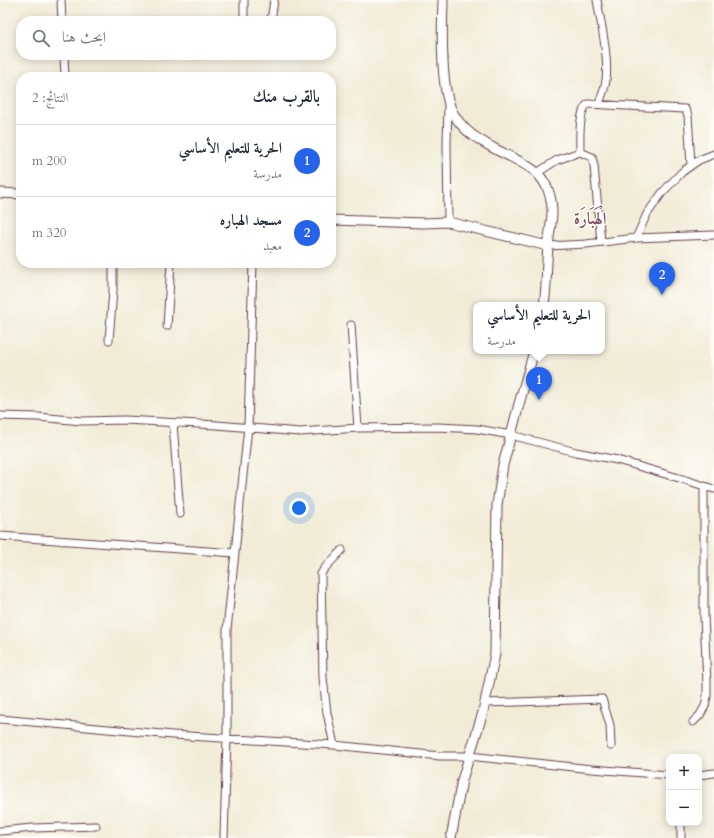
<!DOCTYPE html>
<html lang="ar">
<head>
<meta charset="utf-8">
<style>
	:root { --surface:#fff; --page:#f6f6f7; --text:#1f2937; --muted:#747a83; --line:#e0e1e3; --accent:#2563eb }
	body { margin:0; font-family:Cardo,Amiri,serif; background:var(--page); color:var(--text); direction:rtl }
	.controls { position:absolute; right:12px; bottom:12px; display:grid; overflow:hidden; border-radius:8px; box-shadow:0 2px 10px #0003 }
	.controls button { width:36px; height:36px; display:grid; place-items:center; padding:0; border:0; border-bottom:1px solid var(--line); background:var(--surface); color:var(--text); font:20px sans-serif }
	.you { position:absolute; left:299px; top:508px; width:14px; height:14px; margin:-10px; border:3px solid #fff; border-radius:50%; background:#1a73e8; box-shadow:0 0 0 6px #1a73e833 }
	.badge { display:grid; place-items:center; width:26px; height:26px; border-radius:50%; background:var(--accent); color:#fff; font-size:13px; font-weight:700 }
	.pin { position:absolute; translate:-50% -33px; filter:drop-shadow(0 1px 2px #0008) }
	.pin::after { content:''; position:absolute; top:21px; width:14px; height:12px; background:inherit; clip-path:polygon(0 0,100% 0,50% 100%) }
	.popup { position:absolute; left:473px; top:302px; width:132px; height:52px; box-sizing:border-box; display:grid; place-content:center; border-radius:8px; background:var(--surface); filter:drop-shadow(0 1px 3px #0005); font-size:13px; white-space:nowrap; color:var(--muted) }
	.popup b { font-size:15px; color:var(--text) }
	.popup::after { content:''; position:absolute; left:50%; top:100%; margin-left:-8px; border:8px solid transparent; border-top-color:var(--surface) }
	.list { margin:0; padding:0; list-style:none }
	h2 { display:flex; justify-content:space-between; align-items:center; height:52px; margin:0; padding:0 16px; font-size:17px }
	h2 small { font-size:13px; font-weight:400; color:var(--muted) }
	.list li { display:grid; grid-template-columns:26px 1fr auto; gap:12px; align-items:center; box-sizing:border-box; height:72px; padding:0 16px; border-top:1px solid var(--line) }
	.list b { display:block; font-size:15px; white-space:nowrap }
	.list p { margin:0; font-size:13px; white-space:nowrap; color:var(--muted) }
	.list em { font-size:13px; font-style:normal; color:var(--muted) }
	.icon { flex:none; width:22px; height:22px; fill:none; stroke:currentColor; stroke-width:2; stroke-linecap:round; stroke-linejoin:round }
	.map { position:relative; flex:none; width:714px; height:838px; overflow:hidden; direction:ltr }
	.search { position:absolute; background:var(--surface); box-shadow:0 2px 10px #0003; left:16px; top:16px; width:320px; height:44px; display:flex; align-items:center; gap:10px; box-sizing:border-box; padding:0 14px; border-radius:16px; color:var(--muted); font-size:15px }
	.panel { position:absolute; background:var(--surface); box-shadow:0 2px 10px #0003; left:16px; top:72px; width:320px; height:196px; border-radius:16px; direction:rtl }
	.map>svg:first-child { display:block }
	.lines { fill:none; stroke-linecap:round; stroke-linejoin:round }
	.minor-casing { stroke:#633e45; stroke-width:9 }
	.tertiary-casing { stroke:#633e45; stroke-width:11 }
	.minor { stroke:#fff; stroke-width:7 }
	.tertiary { stroke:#fff; stroke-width:9 }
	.labels { text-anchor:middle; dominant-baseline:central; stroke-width:3; stroke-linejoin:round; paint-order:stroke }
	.district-label { font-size:17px; font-weight:bold; fill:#845163; stroke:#fdfcf7 }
</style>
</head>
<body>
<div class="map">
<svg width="714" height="838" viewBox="0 0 714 838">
	<rect width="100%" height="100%" fill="#fdfcf7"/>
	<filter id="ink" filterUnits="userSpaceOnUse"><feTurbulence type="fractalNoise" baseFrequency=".025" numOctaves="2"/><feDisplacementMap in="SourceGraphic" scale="8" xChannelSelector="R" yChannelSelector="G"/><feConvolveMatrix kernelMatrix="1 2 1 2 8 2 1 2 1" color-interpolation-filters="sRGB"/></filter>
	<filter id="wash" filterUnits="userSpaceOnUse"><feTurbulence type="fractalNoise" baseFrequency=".012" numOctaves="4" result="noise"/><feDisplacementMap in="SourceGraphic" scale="16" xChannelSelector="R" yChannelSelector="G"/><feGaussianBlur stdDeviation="0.9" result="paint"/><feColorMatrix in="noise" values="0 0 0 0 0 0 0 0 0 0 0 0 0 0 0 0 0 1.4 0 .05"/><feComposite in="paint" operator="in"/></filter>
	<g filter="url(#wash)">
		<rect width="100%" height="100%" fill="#f2ecd7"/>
	</g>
	<g filter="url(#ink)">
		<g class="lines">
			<defs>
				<path id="minor" d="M 61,0 L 62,21
					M 244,0 L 244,18 L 245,21
					M 597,0 C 601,24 609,57 606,80 C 605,88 602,96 599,104
					M 271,21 L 274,0
					M 64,55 L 65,77
					M 448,105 L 447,144 L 448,222
					M 580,152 L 592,157 L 594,166 L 601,242
					M 537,173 L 557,160 L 580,152 C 580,141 578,110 588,104 L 685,109 L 688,115 L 691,165
					M 636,238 L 647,214 L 662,193 L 682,172 L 699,160 L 714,154
					M 548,246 L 586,244 L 636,238 L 714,235
					M 351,325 L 358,428
					M 167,326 L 171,263
					M 109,340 L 113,291 L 113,263
					M 0,416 L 38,417 L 82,421 L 125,420 L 217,425 L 300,432 L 358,428 L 438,427 L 477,429 L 511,435 L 576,452 L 617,460 L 679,478 L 714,489
					M 173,424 L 180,514
					M 0,536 L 235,553
					M 485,703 L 602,699 L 610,725 L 611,746
					M 0,719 L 173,735 L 334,745 L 440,756 L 469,756 L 592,769 L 669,775
					M 693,722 L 700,715 L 705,706 L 707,696 L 707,683 L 704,616 L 704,486
					M 334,745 L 327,713 L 323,678 L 321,574 L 324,569 L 342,550
					M 699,775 L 714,773
					M 0,831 L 33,828 L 96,826
					M 224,838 L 227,738 L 227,630 L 248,427 L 253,263
					M 681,838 L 681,823"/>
				<path id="tertiary" d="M 443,0 C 442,28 440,87 452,111 C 462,131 479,140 497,150 C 509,156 527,164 537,173 C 543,179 548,188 550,196 C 555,213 549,231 548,247 C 546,267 547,286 544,305
					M 0,193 L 21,194
					M 331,220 L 424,223 L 448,222 L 548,246
					M 451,838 L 462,780 L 483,712 L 495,654 L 497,505 L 503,465 L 519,404 L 534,351"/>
			</defs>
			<!-- minor casing -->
			<use href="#minor" class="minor-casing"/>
			<!-- tertiary casing -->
			<use href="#tertiary" class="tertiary-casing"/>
			<!-- minor -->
			<use href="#minor" class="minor"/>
			<!-- tertiary -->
			<use href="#tertiary" class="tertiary"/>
		</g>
	</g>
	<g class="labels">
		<!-- district labels -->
		<g class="district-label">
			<text x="590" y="218">الْهَبَارَة</text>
		</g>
	</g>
</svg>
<div class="controls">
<button>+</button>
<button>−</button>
</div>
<div class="you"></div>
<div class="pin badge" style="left:539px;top:400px">1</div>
<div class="popup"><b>الحرية للتعليم الأساسي</b>مدرسة</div>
<div class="pin badge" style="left:662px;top:295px">2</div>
<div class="search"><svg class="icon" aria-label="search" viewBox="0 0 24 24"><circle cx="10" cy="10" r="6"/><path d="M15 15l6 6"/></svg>ابحث هنا</div>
<section class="panel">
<h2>بالقرب منك<small>النتائج: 2</small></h2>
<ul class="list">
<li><span class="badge">1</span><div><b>الحرية للتعليم الأساسي</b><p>مدرسة</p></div><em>200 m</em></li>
<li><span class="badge">2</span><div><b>مسجد الهباره</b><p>معبد</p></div><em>320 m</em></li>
</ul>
</section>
</div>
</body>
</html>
